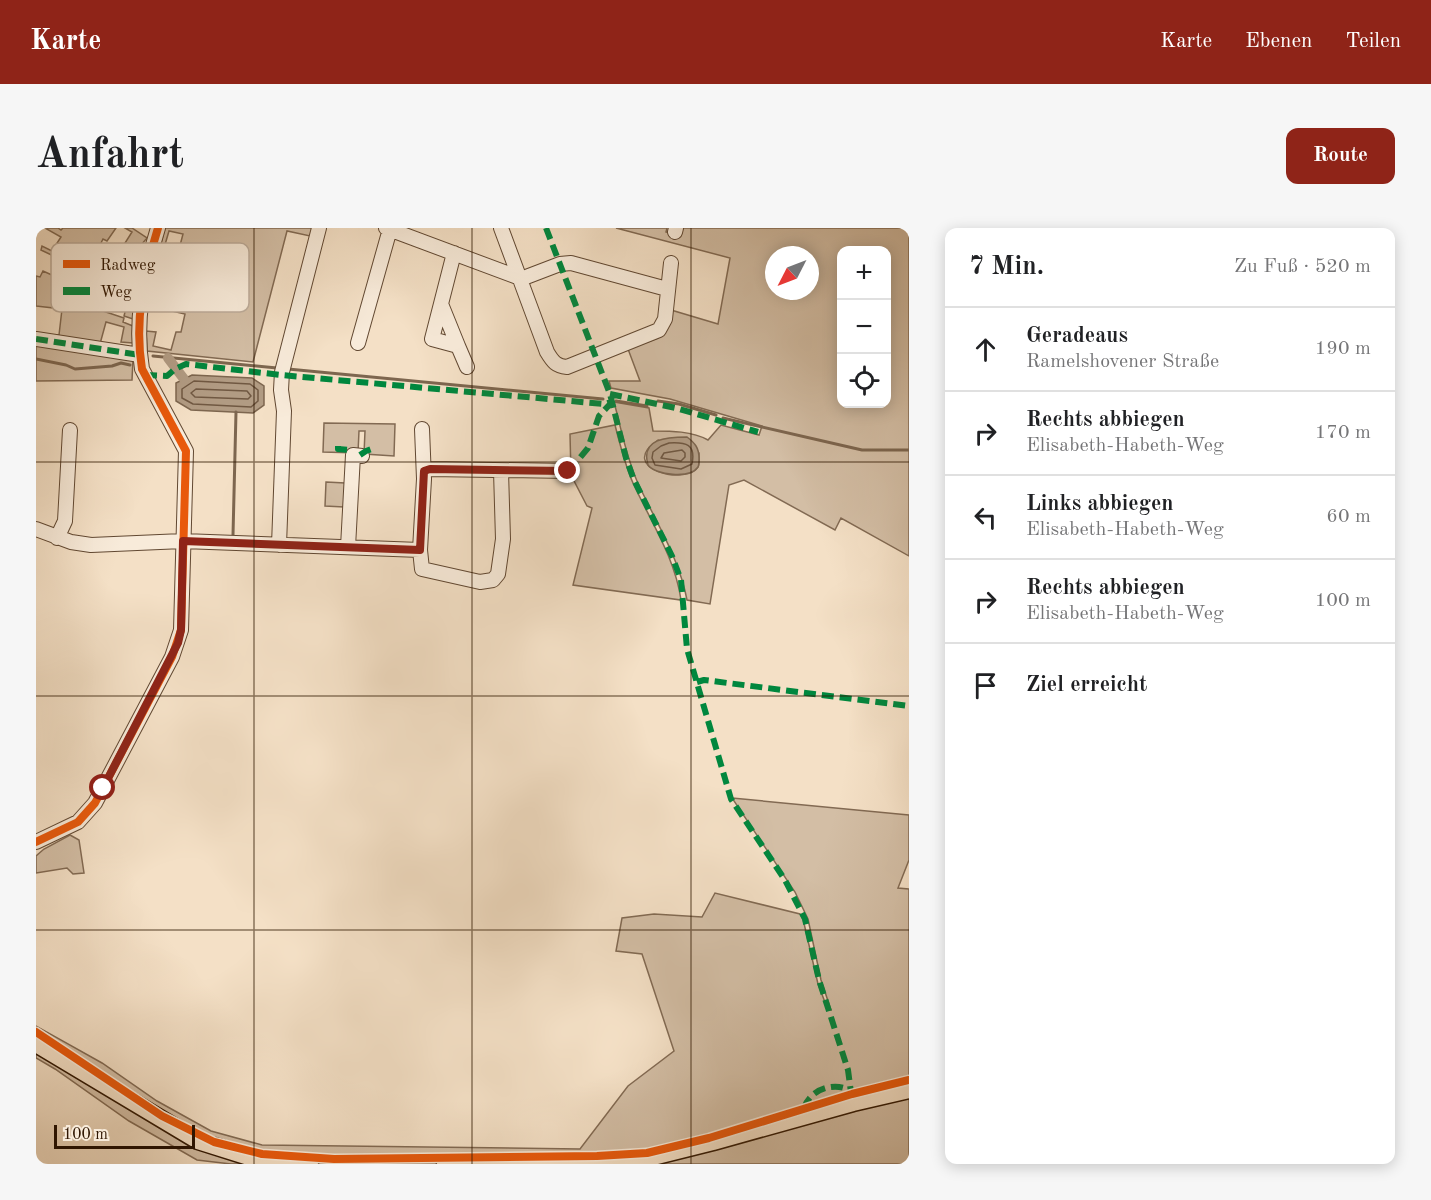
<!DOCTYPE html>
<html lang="de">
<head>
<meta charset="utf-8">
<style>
	:root { --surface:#fff; --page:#f6f6f6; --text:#202124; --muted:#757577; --line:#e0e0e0; --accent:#8f2418 }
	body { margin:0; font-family:"Old Standard TT",serif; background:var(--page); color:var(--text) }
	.controls { position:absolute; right:18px; top:18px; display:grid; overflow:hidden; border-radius:12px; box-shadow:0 3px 15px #0003 }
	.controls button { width:54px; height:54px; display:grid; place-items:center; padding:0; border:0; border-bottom:2px solid var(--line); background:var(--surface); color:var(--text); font:30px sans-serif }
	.compass { position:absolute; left:729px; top:18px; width:54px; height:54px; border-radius:50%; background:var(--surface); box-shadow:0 3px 15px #0003; rotate:228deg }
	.scale { position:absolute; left:18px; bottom:15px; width:141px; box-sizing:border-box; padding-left:6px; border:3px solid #301601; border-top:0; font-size:16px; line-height:21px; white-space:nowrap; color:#301601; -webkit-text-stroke:4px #f8ebda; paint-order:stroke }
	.stop { position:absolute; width:18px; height:18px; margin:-14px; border:4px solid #8f2418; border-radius:50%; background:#fff }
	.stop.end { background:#8f2418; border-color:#fff; box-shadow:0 2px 6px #0008 }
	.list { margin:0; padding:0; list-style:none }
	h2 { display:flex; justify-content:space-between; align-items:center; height:78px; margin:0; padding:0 24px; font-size:26px }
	h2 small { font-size:20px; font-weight:400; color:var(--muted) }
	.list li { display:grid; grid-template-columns:39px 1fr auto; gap:18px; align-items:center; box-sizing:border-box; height:84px; padding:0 24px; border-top:2px solid var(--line) }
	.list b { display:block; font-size:22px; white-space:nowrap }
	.list p { margin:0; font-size:20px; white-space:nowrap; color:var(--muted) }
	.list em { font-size:20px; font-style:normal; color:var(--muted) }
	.icon { flex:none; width:33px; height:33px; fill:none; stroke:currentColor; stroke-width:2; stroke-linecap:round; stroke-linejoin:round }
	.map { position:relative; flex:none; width:873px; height:936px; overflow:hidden; border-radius:12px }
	header { display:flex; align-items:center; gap:36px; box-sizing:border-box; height:84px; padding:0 30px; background:var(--accent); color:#fff }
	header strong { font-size:28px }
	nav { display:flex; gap:33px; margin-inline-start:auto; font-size:21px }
	.intro { display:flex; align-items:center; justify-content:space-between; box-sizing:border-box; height:144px; padding:0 36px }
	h1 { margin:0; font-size:42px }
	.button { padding:15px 27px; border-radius:12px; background:var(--accent); color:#fff; font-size:21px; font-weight:700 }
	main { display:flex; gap:36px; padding:0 36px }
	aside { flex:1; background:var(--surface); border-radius:12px; box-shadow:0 3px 15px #0003 }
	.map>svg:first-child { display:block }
	.green { fill:#d3bea5; stroke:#826a53; stroke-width:1.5; fill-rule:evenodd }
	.water { fill:#b19b83; stroke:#7d664f; stroke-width:1.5 }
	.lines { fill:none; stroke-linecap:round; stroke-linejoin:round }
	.shore { stroke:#705842; stroke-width:1.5 }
	.stream { stroke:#7d664f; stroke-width:3 }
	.canal { stroke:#b19b83; stroke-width:10 }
	.minor-casing { stroke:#614832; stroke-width:16 }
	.major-casing { stroke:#301601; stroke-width:19 }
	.minor { stroke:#f8ebda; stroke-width:14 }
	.major { stroke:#f4e0c6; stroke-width:16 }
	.quiet { stroke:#00873e; stroke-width:6; stroke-dasharray:12 6; stroke-linecap:butt }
	.cycleway-casing { stroke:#f8ebda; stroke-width:11 }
	.cycleway { stroke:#e8590c; stroke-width:8 }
	.route { stroke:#8f2418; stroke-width:8 }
	.grid { fill:none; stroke:#301601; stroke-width:1.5; stroke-opacity:0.55 }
	.key { fill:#f8ebda; stroke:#bcab99; stroke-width:1.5 }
	.key-label { font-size:16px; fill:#301601 }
</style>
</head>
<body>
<header>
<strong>Karte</strong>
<nav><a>Karte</a><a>Ebenen</a><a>Teilen</a></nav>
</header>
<div class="intro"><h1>Anfahrt</h1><a class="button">Route</a></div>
<main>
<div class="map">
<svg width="873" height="936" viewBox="0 0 873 936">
	<rect width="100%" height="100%" fill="#f4e0c6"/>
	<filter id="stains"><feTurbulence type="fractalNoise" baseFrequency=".00333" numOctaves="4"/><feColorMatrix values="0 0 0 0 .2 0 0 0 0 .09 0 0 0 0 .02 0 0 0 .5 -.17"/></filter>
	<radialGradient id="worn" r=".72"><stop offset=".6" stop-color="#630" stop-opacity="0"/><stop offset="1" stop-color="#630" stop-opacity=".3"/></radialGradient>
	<!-- green -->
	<path class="green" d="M 9,0 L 22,0 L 25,2 L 27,0 L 80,0 L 71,13 L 67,11 L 64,17 L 69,19 L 61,39 L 54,35 L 52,39 L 99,62 L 97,91 L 88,88 L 91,76 L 72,70 L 67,83 L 88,90 L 87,94 L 97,98 L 97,115 L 85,114 L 88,99 L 70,94 L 64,116 L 20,109 L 20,107 L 23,107 L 26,81 L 0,78 L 0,48 L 4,49 L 7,43 L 18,48 L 23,47 L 29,35 L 26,32 L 5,22 L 6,18 L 16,23 L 25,9 ZM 57,48 L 74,53 L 69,69 L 52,64 Z
		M 89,0 L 96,0 L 111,10 L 100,23 L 89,15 L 96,4 Z
		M 129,0 L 277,0 L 274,8 L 251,3 L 217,134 L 111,123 L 110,103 L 120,104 L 117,118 L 135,122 L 140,104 L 145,104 L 149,86 L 127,81 L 128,77 L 147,82 L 149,73 L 143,71 L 145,63 L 151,64 L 154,57 L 151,56 L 152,52 L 143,49 L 147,37 L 132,32 L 133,27 L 141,29 L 147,6 L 133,3 L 128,20 L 124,19 Z
		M 580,0 L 631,0 L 630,4 L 644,8 L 647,0 L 873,0 L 873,328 L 805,290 L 799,302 L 708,252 L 693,257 L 674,376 L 651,372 C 643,329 619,293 601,253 C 590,228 585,200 578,174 L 613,180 L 617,203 C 635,203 656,203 672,212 L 685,197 L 723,207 L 726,198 L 634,171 L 575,160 L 573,153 L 604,153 L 592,121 L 622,110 L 630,102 L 635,82 L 682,96 L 694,30 ZM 806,22 L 850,22 L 850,176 L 806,176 ZM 738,27 L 774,27 L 774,63 L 738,63 ZM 622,212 L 663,225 C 663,229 664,236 662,239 C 652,258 579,241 622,212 Z
		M 0,116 L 97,131 L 96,152 L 0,153 Z
		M 288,195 L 359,196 L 358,228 L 328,226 L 329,203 L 323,203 L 322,225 L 287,224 Z
		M 579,197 C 584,217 589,237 597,255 C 615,294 639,330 645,372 L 537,357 L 556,280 L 551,278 L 535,247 L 534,206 Z
		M 290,254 L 309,255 L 308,279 L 289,278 Z
		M 696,570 L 873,587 L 873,632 L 862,660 L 873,661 L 873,936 L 195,936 L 161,932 L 93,893 L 19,841 L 0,830 L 0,798 L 66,835 L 121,873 L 175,903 L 226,917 L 544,921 L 592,858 L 638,823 L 606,726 L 580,723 L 586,690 L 618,686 L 666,689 L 679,665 L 764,686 L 767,691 L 782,756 L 792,782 L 795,782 L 785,752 L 772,691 L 759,664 Z
		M 34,607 L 43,612 L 48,645 L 37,646 L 31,640 L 0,645 L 0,628 L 8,621 Z"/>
	<!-- water -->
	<path class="water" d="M 156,147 L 216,150 L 228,158 L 228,177 L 217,185 L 155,182 L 140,173 L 140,155 Z
		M 651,209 C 659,215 663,220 663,230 C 663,232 663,237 662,239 C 654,251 619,247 612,237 C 604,210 632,209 651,209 Z"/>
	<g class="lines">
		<!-- shore -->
		<path class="shore" d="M 158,153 L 214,156 L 222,162 L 222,173 L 215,179 L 157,176 L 146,170 L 146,161 Z
			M 160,161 L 211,163 L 215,168 L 212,171 L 159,169 L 155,165 Z
			M 633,215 C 650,214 660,216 656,236 L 645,241 L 619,237 L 616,230 L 617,224 L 625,218 Z
			M 646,222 L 649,225 L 649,229 L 645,233 L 625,230 L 628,225 Z"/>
		<!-- stream -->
		<path class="stream" d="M 117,128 L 241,140
			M 0,131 L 30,137 L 39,141 L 76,138 L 85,135 L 94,137
			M 252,141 L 567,171
			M 580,173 L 611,178
			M 622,173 L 643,176 L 680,187
			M 687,190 L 826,222 L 873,222
			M 197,307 L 200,184"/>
		<!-- canal -->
		<path class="canal" d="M 132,130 L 148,151"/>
		<defs>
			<path id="minor" d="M 350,0 L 484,50 L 490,49 L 524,36 L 535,35 L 631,61
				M 465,0 L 511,124 C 517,134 520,138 531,139 L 623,102 L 629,91 L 635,35
				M 639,4 L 640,0
				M 418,25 L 396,111 L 422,118 L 431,139
				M 405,76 L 422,118
				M 0,111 L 104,127
				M 322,115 L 354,1
				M 386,201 L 388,251 L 384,322 L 386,341 L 444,354 L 457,352 L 462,346 L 467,311 L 465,243
				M 388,243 L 394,241 L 533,243
				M 0,301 L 35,314 L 55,317 L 147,313 L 384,322
				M 21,310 L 29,293 L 34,202
				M 243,317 L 248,183 L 245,162 L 246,144 L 283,0
				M 312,319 L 317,227 L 326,228
				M 0,614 L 42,594 L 59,575 L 136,429 L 145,402 L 150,223 L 106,141 C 98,93 108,46 122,0"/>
			<path id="major" d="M 0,816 L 162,913 L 219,931 L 274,936
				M 409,936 L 562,934 L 613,930 L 677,914 L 817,875 L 873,862"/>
		</defs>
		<!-- minor casing -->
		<use href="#minor" class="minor-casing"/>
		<!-- major casing -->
		<use href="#major" class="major-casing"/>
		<!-- minor -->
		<use href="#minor" class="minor"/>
		<!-- major -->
		<use href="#major" class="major"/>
		<!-- quiet -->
		<path class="quiet" d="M 510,0 L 574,166 L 590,230 L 598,252 L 636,328 L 645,352 L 651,421 L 695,571 L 749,652 L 769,691 L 783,752 L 812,842 L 816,872
			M 0,111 L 104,127
			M 109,147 L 131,148 L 139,141 L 150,136 L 245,147 L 568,176 L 576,174
			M 574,166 L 640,180 L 722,204
			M 302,218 L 302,221 L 313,222
			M 324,227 L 330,223 L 338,220
			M 533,243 L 552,220 L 563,188 L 576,174
			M 661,454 L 668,452 L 873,478
			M 768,880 C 774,861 799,853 815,863"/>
		<defs>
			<path id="cycleway" d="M 0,614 L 42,594 L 59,575 L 136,429 L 145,402 L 150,223 L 106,141 C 98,93 108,46 122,0
				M 0,804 L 126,888 L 178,914 L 226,926 L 298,931 L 561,928 L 611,925 L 673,910 L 816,866 L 873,852"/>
		</defs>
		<!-- cycleway casing -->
		<use href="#cycleway" class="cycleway-casing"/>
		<!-- cycleway -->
		<use href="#cycleway" class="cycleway"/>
	</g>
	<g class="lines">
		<!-- route -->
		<path class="route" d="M 67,560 L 142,415 L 145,402 L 147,313 L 384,322 L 388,243 L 394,241 L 532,243"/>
	</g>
	<!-- grid -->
	<path class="grid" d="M 218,0 L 218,936M 436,0 L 436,936M 655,0 L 655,936M 0,234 L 873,234M 0,468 L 873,468M 0,702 L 873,702"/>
	<!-- legend -->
	<rect x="15" y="15" width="198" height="69" rx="9" class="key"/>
	<rect x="27" y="32" width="27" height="8" fill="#e8590c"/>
	<rect x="27" y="59" width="27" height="8" fill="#00873e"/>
	<g class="key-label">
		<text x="64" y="42">Radweg</text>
		<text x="64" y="69">Weg</text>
	</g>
	<rect width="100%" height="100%" filter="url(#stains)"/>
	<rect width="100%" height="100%" fill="url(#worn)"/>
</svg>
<div class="controls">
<button>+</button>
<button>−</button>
<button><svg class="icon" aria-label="locate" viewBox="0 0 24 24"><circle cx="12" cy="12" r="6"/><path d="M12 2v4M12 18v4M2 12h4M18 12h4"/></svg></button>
</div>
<svg class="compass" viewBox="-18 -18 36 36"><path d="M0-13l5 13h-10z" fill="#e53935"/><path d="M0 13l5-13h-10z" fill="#757577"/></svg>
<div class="scale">100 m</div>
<div class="stop" style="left:67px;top:560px"></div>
<div class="stop end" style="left:532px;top:243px"></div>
</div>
<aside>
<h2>7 Min.<small>Zu Fuß · 520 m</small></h2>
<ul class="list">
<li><svg class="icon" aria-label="ahead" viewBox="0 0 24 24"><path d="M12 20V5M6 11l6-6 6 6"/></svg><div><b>Geradeaus</b><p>Ramelshovener Straße</p></div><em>190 m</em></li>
<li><svg class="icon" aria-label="right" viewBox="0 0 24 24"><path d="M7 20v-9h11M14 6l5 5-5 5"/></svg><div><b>Rechts abbiegen</b><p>Elisabeth-Habeth-Weg</p></div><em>170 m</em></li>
<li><svg class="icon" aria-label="left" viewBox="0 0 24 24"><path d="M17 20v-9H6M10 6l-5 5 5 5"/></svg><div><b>Links abbiegen</b><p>Elisabeth-Habeth-Weg</p></div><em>60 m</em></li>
<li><svg class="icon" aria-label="right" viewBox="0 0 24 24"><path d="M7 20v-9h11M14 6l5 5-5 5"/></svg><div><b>Rechts abbiegen</b><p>Elisabeth-Habeth-Weg</p></div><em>100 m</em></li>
<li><svg class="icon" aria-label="arrive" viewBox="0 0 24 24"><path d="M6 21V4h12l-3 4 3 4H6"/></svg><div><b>Ziel erreicht</b></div></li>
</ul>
</aside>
</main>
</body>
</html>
